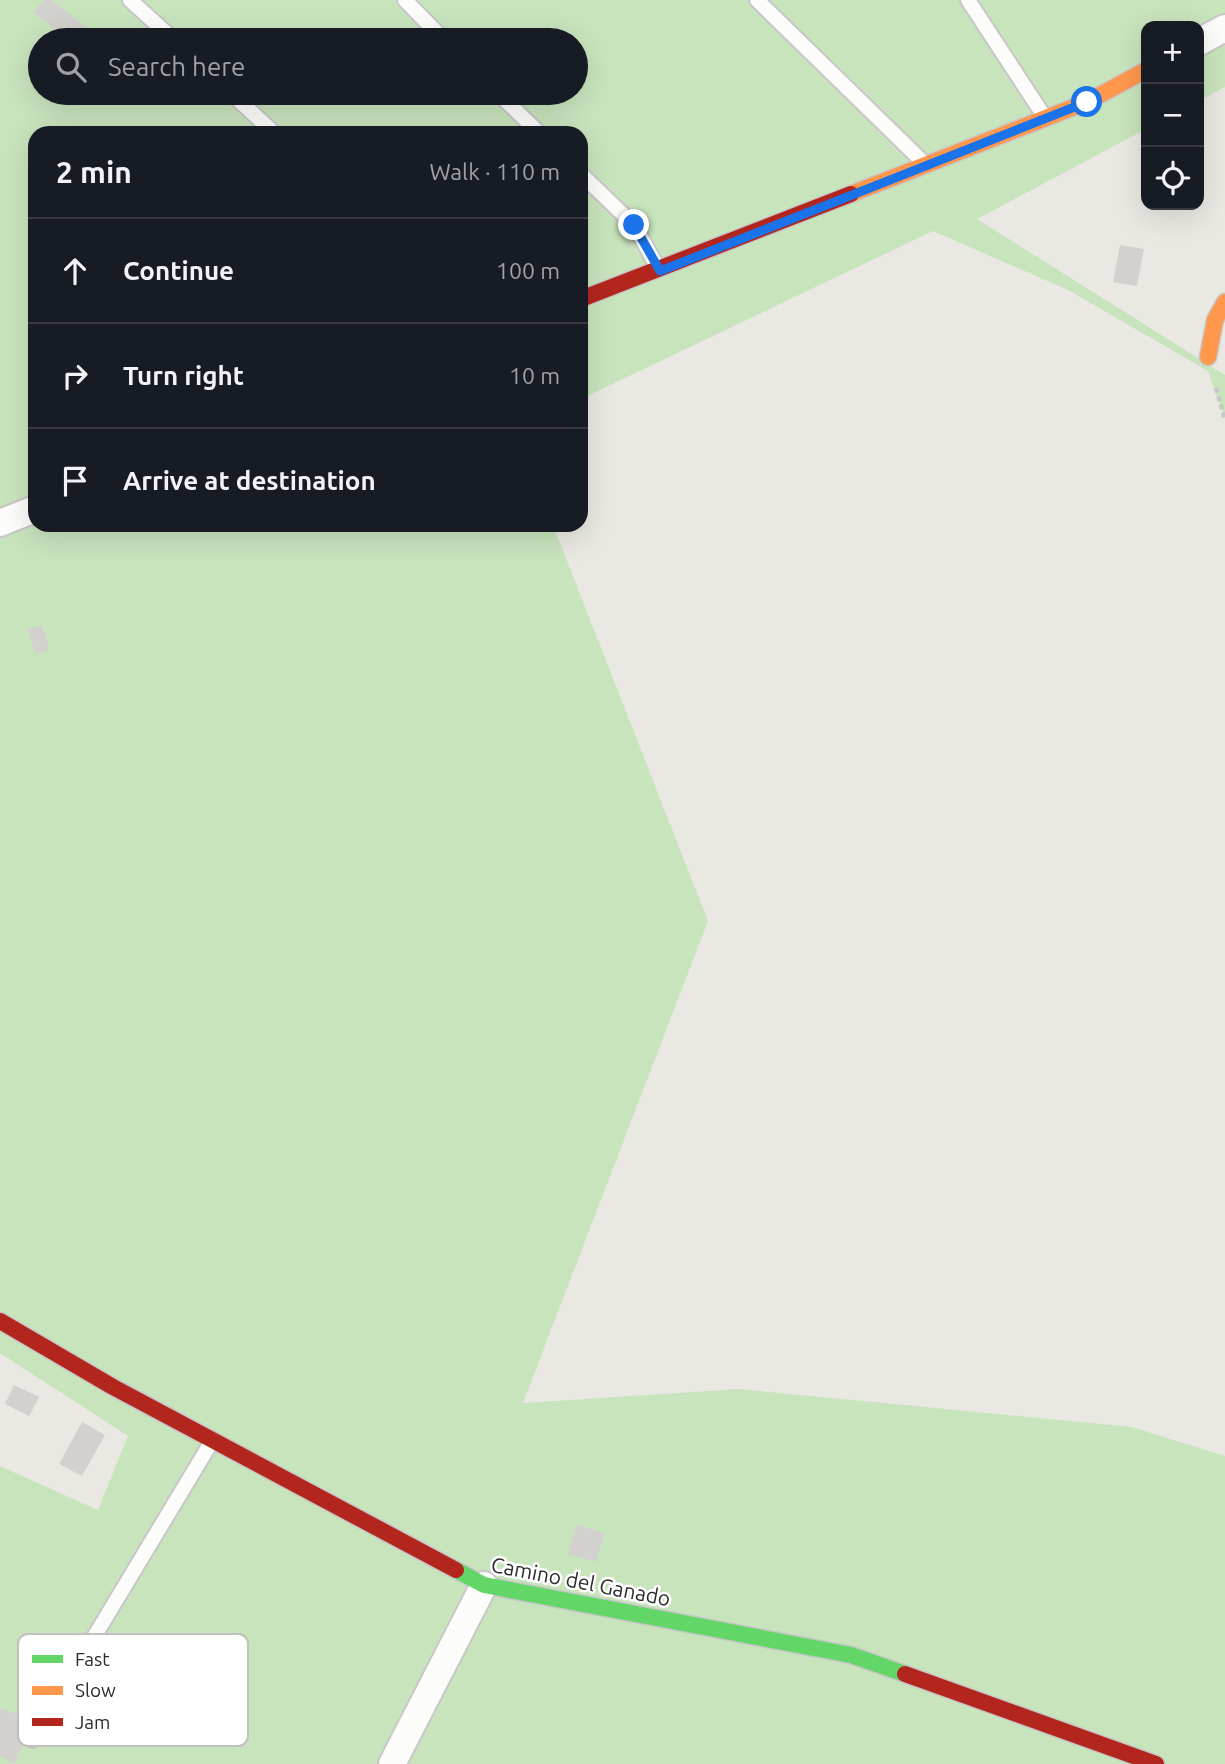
<!DOCTYPE html>
<html lang="en">
<head>
<meta charset="utf-8">
<style>
	:root { --surface:#171b24; --page:#242831; --text:#f1f3f6; --muted:#9ea1a6; --line:#363941 }
	body { margin:0; font-family:Ubuntu,sans-serif; background:var(--page); color:var(--text) }
	.controls { position:absolute; right:21px; top:21px; display:grid; overflow:hidden; border-radius:14px; box-shadow:0 7px 28px #0002 }
	.controls button { width:63px; height:63px; display:grid; place-items:center; padding:0; border:0; border-bottom:2px solid var(--line); background:var(--surface); color:var(--text); font:35px sans-serif }
	.stop { position:absolute; width:21px; height:21px; margin:-16px; border:5px solid #1a73e8; border-radius:50%; background:#fff }
	.stop.end { background:#1a73e8; border-color:#fff; box-shadow:0 2px 7px #0008 }
	.list { margin:0; padding:0; list-style:none }
	h2 { display:flex; justify-content:space-between; align-items:center; height:91px; margin:0; padding:0 28px; font-size:30px }
	h2 small { font-size:23px; font-weight:400; color:var(--muted) }
	.list li { display:grid; grid-template-columns:46px 1fr auto; gap:21px; align-items:center; box-sizing:border-box; height:105px; padding:0 28px; border-top:2px solid var(--line) }
	.list b { display:block; font-size:26px; white-space:nowrap }
	.list em { font-size:23px; font-style:normal; color:var(--muted) }
	.icon { flex:none; width:38px; height:38px; fill:none; stroke:currentColor; stroke-width:2; stroke-linecap:round; stroke-linejoin:round }
	.map { position:relative; flex:none; width:1225px; height:1764px; overflow:hidden }
	.search { position:absolute; background:var(--surface); box-shadow:0 7px 28px #0002; left:28px; top:28px; width:560px; height:77px; display:flex; align-items:center; gap:18px; box-sizing:border-box; padding:0 24px; border-radius:38px; color:var(--muted); font-size:26px }
	.panel { position:absolute; background:var(--surface); box-shadow:0 7px 28px #0002; left:28px; top:126px; width:560px; height:406px; border-radius:21px }
	.map>svg:first-child { display:block }
	.green { fill:#c8e4bd; fill-rule:evenodd }
	.building { fill:#d3d1cd }
	.lines { fill:none; stroke-linecap:round; stroke-linejoin:round }
	.lane-casing { stroke:#c8c7c7; stroke-width:18 }
	.street-casing { stroke:#c8c7c7; stroke-width:30 }
	.fast-casing { stroke:#c8c7c7; stroke-width:19 }
	.slow-casing { stroke:#c8c7c7; stroke-width:19 }
	.jam-casing { stroke:#c8c7c7; stroke-width:19 }
	.path { stroke:#c8c8c7; stroke-width:4.5; stroke-dasharray:5 3.5; stroke-linecap:butt }
	.lane { stroke:#fcfcfb; stroke-width:14 }
	.street { stroke:#fcfcfb; stroke-width:26 }
	.fast { stroke:#63d668; stroke-width:16 }
	.slow { stroke:#ff974d; stroke-width:16 }
	.jam { stroke:#b3261e; stroke-width:16 }
	.route { stroke:#1a73e8; stroke-width:9 }
	.labels { text-anchor:middle; dominant-baseline:central; stroke-width:5; stroke-linejoin:round; paint-order:stroke }
	.street-label { font-size:21px; fill:#2c2c2c; stroke:#fff }
	.key { fill:#fff; stroke:#c0c0c0; stroke-width:2 }
	.key-label { font-size:19px; fill:#2c2c2c }
</style>
</head>
<body>
<div class="map">
<svg width="1225" height="1764" viewBox="0 0 1225 1764">
	<rect width="100%" height="100%" fill="#eae8e2"/>
	<!-- green -->
	<path class="green" d="M 0,0 L 1225,0 L 1225,87 L 1199,101 L 1199,26 L 1146,26 L 1146,129 L 977,219 L 1225,375 L 1225,419 L 1208,371 L 1068,290 L 933,231 L 581,399 L 581,133 L 35,133 L 35,525 L 553,525 L 708,921 L 523,1403 L 740,1389 L 1132,1427 L 1225,1456 L 1225,1764 L 0,1764 L 0,1466 L 98,1510 L 128,1436 L 0,1353 ZM 40,40 L 576,40 L 576,93 L 40,93 Z"/>
	<!-- building -->
	<path class="building" d="M 44,0 L 52,0 L 86,27 L 75,40 L 68,40 L 33,12 Z
		M 1120,245 L 1144,249 L 1137,286 L 1113,282 Z
		M 42,625 L 50,650 L 35,654 L 28,629 Z
		M 14,1385 L 39,1397 L 29,1416 L 5,1404 Z
		M 82,1422 L 105,1435 L 82,1476 L 59,1464 Z
		M 576,1525 L 605,1533 L 596,1562 L 568,1554 Z
		M 0,1708 L 32,1720 L 15,1763 L 0,1757 Z"/>
	<g class="lines">
		<defs>
			<path id="lane" d="M 130,0 L 174,40
				M 405,0 L 444,40
				M 757,0 L 924,163
				M 968,0 L 1044,116
				M 231,93 L 274,133
				M 498,93 L 539,133
				M 581,174 L 634,225 L 657,266
				M 32,1740 L 212,1441"/>
			<path id="street" d="M 1199,42 L 1225,28
				M 0,523 L 35,509
				M 392,1764 L 484,1585"/>
			<path id="fast" d="M 456,1570 L 484,1585 L 851,1655 L 905,1674"/>
			<path id="slow" d="M 851,194 L 1087,102 L 1146,70
				M 1208,357 L 1215,320 L 1225,302"/>
			<path id="jam" d="M 581,299 L 851,194
				M 0,1321 L 113,1387 L 456,1570
				M 905,1674 L 1156,1764"/>
		</defs>
		<!-- lane casing -->
		<use href="#lane" class="lane-casing"/>
		<!-- street casing -->
		<use href="#street" class="street-casing"/>
		<!-- fast casing -->
		<use href="#fast" class="fast-casing"/>
		<!-- slow casing -->
		<use href="#slow" class="slow-casing"/>
		<!-- jam casing -->
		<use href="#jam" class="jam-casing"/>
		<!-- path -->
		<path class="path" d="M 1216,388 L 1225,420"/>
		<!-- lane -->
		<use href="#lane" class="lane"/>
		<!-- street -->
		<use href="#street" class="street"/>
		<!-- fast -->
		<use href="#fast" class="fast"/>
		<!-- slow -->
		<use href="#slow" class="slow"/>
		<!-- jam -->
		<use href="#jam" class="jam"/>
	</g>
	<g class="lines">
		<!-- route -->
		<path class="route" d="M 634,225 L 660,271 L 1087,102"/>
	</g>
	<g class="labels">
		<!-- street labels -->
		<g class="street-label">
			<text transform="translate(581 1581) rotate(11)">Camino del Ganado</text>
		</g>
	</g>
	<!-- legend -->
	<rect x="18" y="1634" width="230" height="112" rx="10" class="key"/>
	<rect x="32" y="1655" width="31" height="8" fill="#63d668"/>
	<rect x="32" y="1686" width="31" height="9" fill="#ff974d"/>
	<rect x="32" y="1718" width="31" height="8" fill="#b3261e"/>
	<g class="key-label">
		<text x="75" y="1666">Fast</text>
		<text x="75" y="1697">Slow</text>
		<text x="75" y="1729">Jam</text>
	</g>
</svg>
<div class="controls">
<button>+</button>
<button>−</button>
<button><svg class="icon" aria-label="locate" viewBox="0 0 24 24"><circle cx="12" cy="12" r="6"/><path d="M12 2v4M12 18v4M2 12h4M18 12h4"/></svg></button>
</div>
<div class="stop" style="left:1087px;top:102px"></div>
<div class="stop end" style="left:634px;top:225px"></div>
<div class="search"><svg class="icon" aria-label="search" viewBox="0 0 24 24"><circle cx="10" cy="10" r="6"/><path d="M15 15l6 6"/></svg>Search here</div>
<section class="panel">
<h2>2 min<small>Walk · 110 m</small></h2>
<ul class="list">
<li><svg class="icon" aria-label="ahead" viewBox="0 0 24 24"><path d="M12 20V5M6 11l6-6 6 6"/></svg><div><b>Continue</b></div><em>100 m</em></li>
<li><svg class="icon" aria-label="right" viewBox="0 0 24 24"><path d="M7 20v-9h11M14 6l5 5-5 5"/></svg><div><b>Turn right</b></div><em>10 m</em></li>
<li><svg class="icon" aria-label="arrive" viewBox="0 0 24 24"><path d="M6 21V4h12l-3 4 3 4H6"/></svg><div><b>Arrive at destination</b></div></li>
</ul>
</section>
</div>
</body>
</html>
